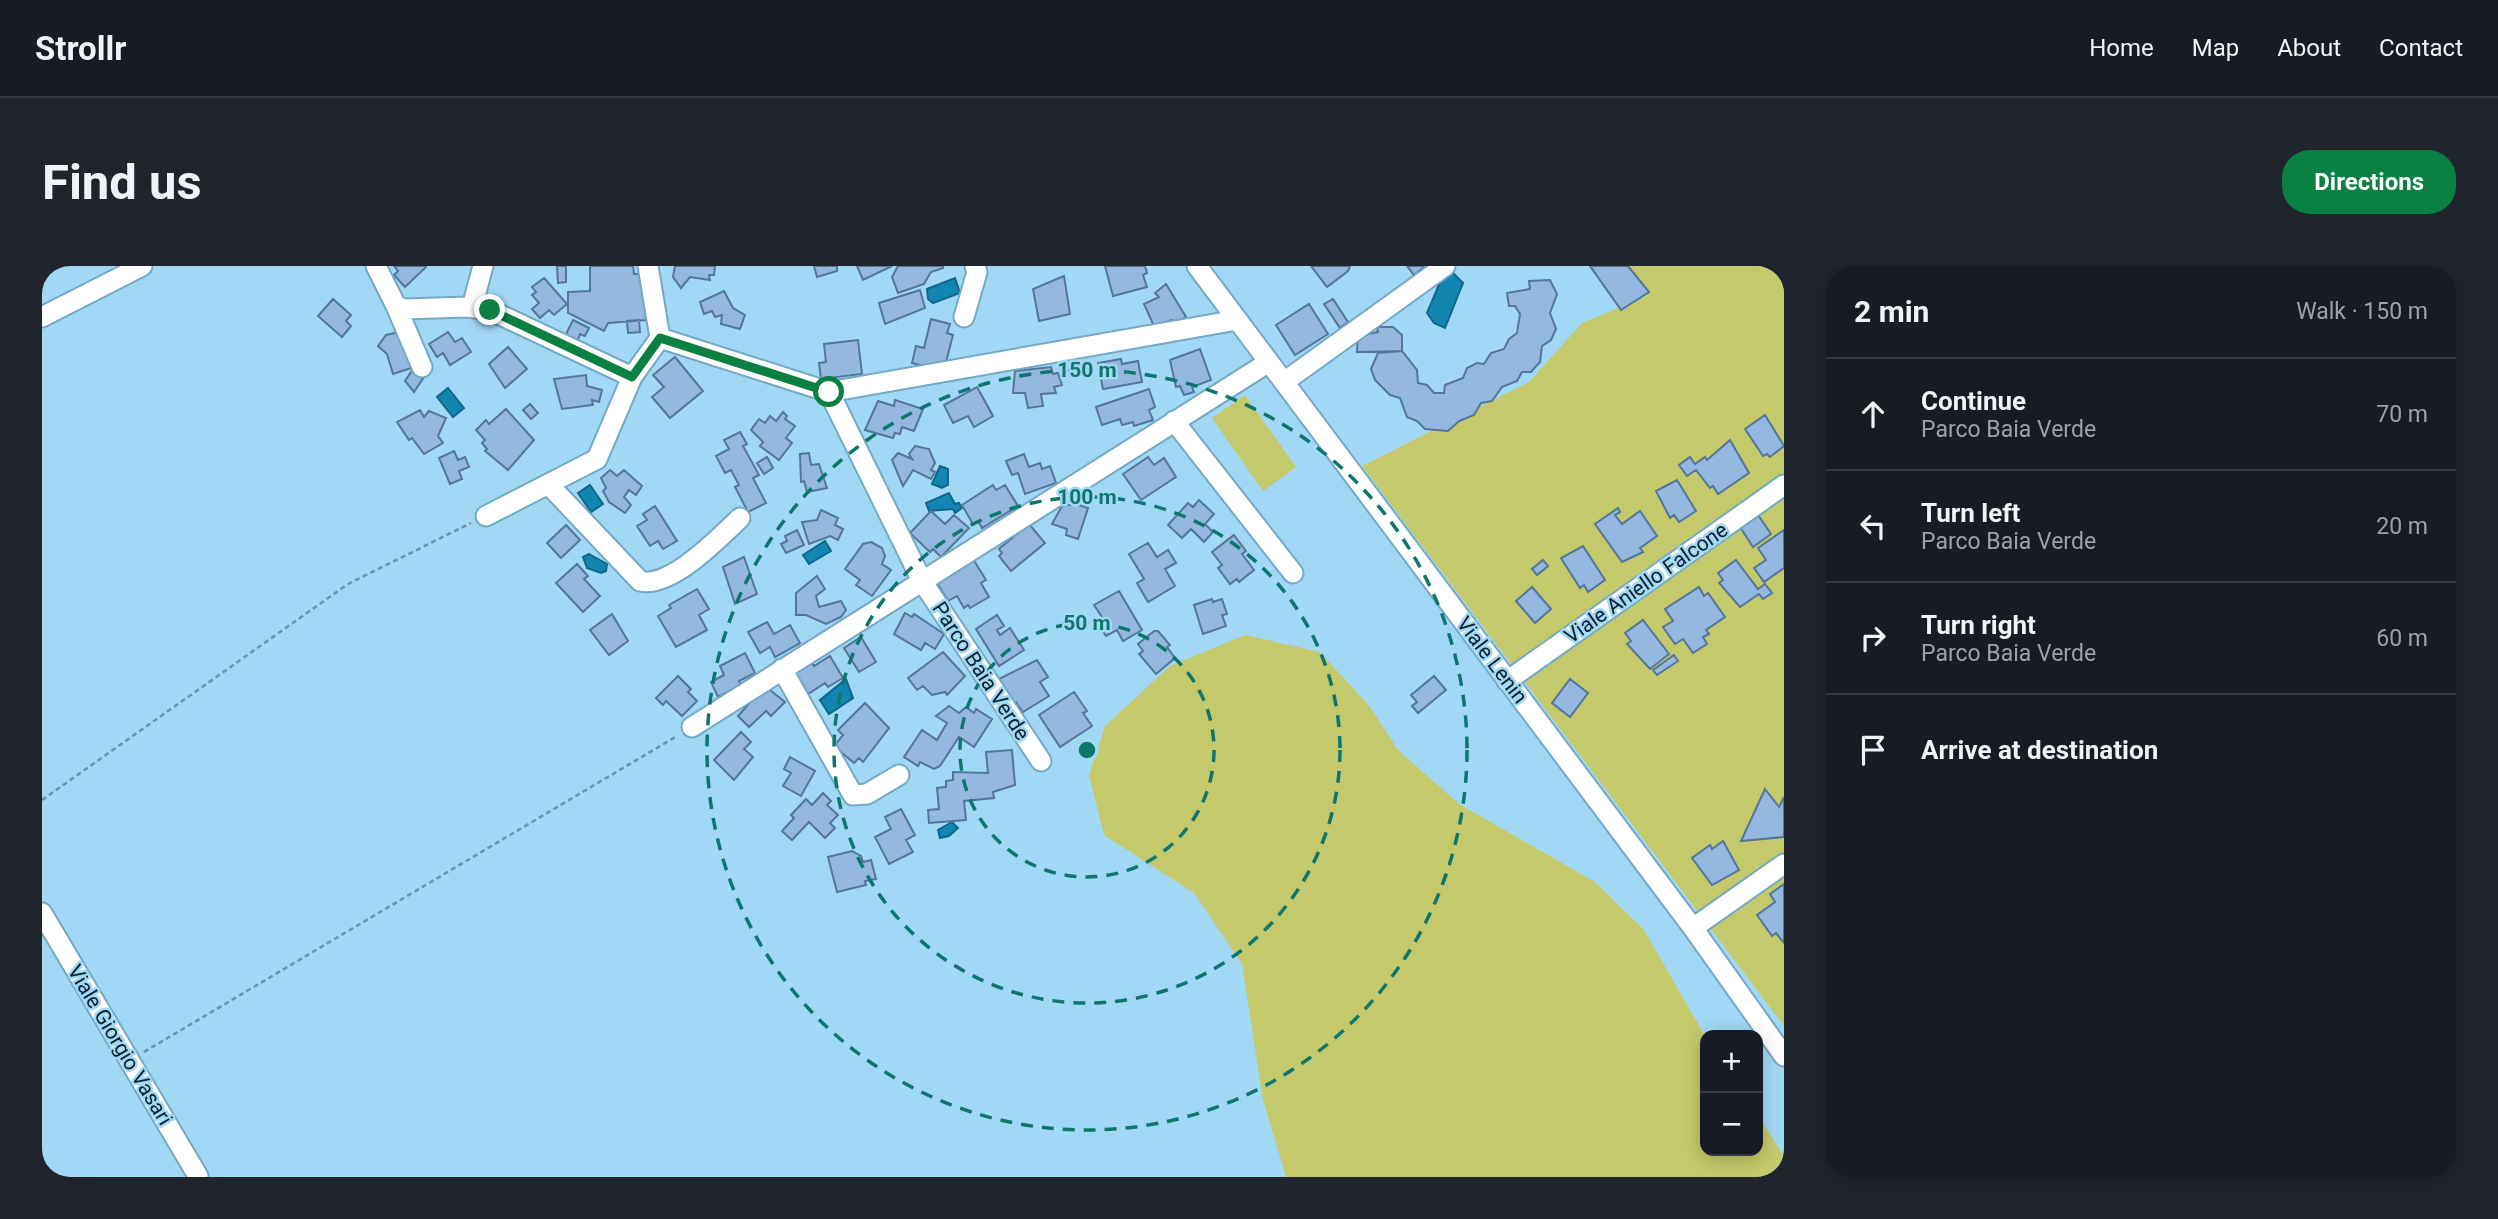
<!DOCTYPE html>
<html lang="en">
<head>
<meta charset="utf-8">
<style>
	:root { --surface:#171b24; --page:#20242c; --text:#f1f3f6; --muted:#9ea1a6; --line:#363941; --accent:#0b8043 }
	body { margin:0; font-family:Roboto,sans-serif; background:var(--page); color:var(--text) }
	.controls { position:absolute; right:21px; bottom:21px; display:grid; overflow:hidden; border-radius:14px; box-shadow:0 4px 18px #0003 }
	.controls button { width:63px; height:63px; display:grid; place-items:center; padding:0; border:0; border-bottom:2px solid var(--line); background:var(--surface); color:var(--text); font:35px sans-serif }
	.stop { position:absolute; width:21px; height:21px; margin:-16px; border:5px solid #0b8043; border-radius:50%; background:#fff }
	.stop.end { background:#0b8043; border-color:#fff; box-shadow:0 2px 7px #0008 }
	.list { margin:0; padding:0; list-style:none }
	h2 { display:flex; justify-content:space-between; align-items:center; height:91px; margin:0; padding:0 28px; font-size:30px }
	h2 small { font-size:23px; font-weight:400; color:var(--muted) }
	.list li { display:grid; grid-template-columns:46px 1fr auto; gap:21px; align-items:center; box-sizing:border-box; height:112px; padding:0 28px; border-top:2px solid var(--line) }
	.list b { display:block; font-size:26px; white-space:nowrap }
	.list p { margin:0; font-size:23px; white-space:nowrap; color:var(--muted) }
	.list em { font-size:23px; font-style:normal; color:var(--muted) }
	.icon { flex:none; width:38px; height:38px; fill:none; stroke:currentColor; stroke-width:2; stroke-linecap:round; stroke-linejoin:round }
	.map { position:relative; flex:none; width:1742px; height:911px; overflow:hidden; border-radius:28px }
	header { display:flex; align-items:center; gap:42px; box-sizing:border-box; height:98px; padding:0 35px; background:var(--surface); border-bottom:2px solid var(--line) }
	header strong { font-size:33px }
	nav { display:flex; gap:38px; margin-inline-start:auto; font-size:24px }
	.intro { display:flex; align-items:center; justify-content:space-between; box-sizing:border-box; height:168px; padding:0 42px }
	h1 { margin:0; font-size:49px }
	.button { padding:18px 32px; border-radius:28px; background:var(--accent); color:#fff; font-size:24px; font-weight:700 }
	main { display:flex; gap:42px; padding:0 42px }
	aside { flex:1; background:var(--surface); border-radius:28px; box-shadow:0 4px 18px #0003 }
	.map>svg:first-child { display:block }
	.green { fill:#c4c96b }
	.water { fill:#1285b1; stroke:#106789; stroke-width:2 }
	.building { fill:#95b8e0; stroke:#54769b; stroke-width:2 }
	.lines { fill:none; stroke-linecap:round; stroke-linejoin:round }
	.minor-casing { stroke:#74a9c5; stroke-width:23 }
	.path { stroke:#6a95ab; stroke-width:2.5; stroke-dasharray:5 3.5; stroke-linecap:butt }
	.minor { stroke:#fff; stroke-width:19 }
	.route { stroke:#0b8043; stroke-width:9 }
	.ring { fill:none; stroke:#0f766e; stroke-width:3.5; stroke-dasharray:12 9 }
	.labels { text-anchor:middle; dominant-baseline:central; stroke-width:5; stroke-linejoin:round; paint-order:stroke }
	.street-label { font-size:21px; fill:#0a202b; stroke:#a1d8f5 }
	.centre { fill:#0f766e; stroke:#a1d8f5; stroke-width:3.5 }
	.ring-label { font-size:21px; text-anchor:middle; font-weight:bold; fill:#0f766e; stroke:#a1d8f5; stroke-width:5; stroke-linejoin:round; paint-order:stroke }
</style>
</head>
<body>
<header>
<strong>Strollr</strong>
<nav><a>Home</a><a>Map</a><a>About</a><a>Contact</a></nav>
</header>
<div class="intro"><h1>Find us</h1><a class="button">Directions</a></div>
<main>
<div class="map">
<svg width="1742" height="911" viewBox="0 0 1742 911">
	<rect width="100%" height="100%" fill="#a1d8f5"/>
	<!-- green -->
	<path class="green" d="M 1580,0 L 1742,0 L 1742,760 L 1320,200 L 1487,116 L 1540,57 L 1603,31 Z
		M 1203,129 L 1254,201 L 1221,225 L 1170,152 Z
		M 1203,369 L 1278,386 L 1328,441 L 1356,484 L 1417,538 L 1553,616 L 1602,664 L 1663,770 L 1663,885 L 1716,885 L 1716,850 L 1742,890 L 1742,911 L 1244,911 L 1221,834 L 1200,698 L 1152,627 L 1062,569 L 1047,509 L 1063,460 L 1128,400 Z"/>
	<!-- water -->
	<path class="water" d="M 1410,6 L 1421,17 L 1403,62 L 1392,57 L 1385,47 L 1399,14 Z
		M 913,12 L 918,27 L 891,37 L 886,33 L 885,23 Z
		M 406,122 L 422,142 L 411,151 L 395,131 Z
		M 898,200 L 906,203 L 906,219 L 900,222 L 890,218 Z
		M 548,219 L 561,238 L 549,246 L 536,227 Z
		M 907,227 L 913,238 L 917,237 L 920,242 L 913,247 L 911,243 L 887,245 L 884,237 Z
		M 783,275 L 789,285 L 767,298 L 761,289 Z
		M 547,288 L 565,298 L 564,305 L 559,307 L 545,302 L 541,291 Z
		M 804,413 L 811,432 L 787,448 L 778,434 Z
		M 910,556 L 916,562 L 907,570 L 898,572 L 896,564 Z"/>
	<!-- building -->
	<path class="building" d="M 352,0 L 383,0 L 384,1 L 363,21 L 352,9 L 356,5 Z
		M 515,0 L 524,0 L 524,16 L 516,17 Z
		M 548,0 L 591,0 L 592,8 L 601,8 L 604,54 L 566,57 L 562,65 L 526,47 L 526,26 L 548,25 Z
		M 633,0 L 673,0 L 672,9 L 667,9 L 668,14 L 648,11 L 639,22 L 631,11 Z
		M 772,0 L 795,0 L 795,5 L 775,11 Z
		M 815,0 L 850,0 L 821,14 Z
		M 856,0 L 901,0 L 901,2 L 889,6 L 882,18 L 856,27 L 850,11 Z
		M 1063,0 L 1103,0 L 1105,7 L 1101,9 L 1105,21 L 1071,30 Z
		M 1269,0 L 1308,0 L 1306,5 L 1285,21 Z
		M 1365,0 L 1383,0 L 1372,9 Z
		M 1548,0 L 1586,0 L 1607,26 L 1579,44 Z
		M 1022,10 L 1028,48 L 997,55 L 991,23 Z
		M 502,12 L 525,38 L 512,49 L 507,44 L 498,52 L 490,43 L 497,37 L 490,29 L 494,26 L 490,21 Z
		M 1508,14 L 1515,28 L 1508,47 L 1514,63 L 1509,74 L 1500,80 L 1498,96 L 1489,106 L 1480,106 L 1475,115 L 1460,121 L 1450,135 L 1439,137 L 1432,149 L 1417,155 L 1406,165 L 1383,163 L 1375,155 L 1365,151 L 1358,132 L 1348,129 L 1333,114 L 1329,103 L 1336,87 L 1360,85 L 1375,104 L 1376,117 L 1385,119 L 1392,127 L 1402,127 L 1403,119 L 1421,112 L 1425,102 L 1435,97 L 1442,98 L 1449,87 L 1462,83 L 1467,73 L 1475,67 L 1478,48 L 1473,40 L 1467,40 L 1465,27 L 1488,23 L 1487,15 Z
		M 1124,18 L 1144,51 L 1133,58 L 1130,54 L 1112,60 L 1102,38 L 1117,31 L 1113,27 Z
		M 878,24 L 883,42 L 843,58 L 837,37 Z
		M 682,25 L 691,42 L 703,49 L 698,63 L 679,58 L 680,49 L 673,51 L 670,45 L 662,48 L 658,36 Z
		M 291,33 L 309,49 L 304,55 L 309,60 L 300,71 L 276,50 Z
		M 1291,33 L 1306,56 L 1298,62 L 1282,38 Z
		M 1267,38 L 1286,68 L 1253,89 L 1234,59 Z
		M 889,53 L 908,58 L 905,67 L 911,69 L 903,100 L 892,97 L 891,102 L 870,97 L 874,80 L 882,82 Z
		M 531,54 L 547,62 L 543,70 L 538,68 L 535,76 L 523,70 Z
		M 597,54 L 598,66 L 586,67 L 585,55 Z
		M 1335,61 L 1351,61 L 1360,69 L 1360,85 L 1315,86 L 1316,70 L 1336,66 Z
		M 358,66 L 369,102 L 351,108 L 345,88 L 336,80 L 344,69 Z
		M 406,66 L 413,76 L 420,72 L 429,86 L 408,99 L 401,87 L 395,91 L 387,78 Z
		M 816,74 L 820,108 L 779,113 L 777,97 L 784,96 L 782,78 Z
		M 466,81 L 485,103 L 463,122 L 447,98 Z
		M 1158,83 L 1169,114 L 1150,121 L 1152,126 L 1142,129 L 1138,120 L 1134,121 L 1128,94 Z
		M 633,91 L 661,125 L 628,152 L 610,131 L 622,121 L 611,109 Z
		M 1079,93 L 1080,98 L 1096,95 L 1100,116 L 1061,123 L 1056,97 Z
		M 1009,101 L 1011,108 L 1016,107 L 1020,119 L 1012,121 L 1014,127 L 999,128 L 1001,140 L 986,142 L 983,127 L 971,127 L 973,105 Z
		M 371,103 L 382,111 L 372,126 L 363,115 Z
		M 544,109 L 545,120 L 560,124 L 557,136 L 550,134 L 551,139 L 520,143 L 512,113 Z
		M 935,121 L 951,150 L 932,161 L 926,150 L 911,157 L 902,139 Z
		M 1107,123 L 1113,141 L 1107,144 L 1111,154 L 1092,160 L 1091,156 L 1080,159 L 1078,153 L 1060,159 L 1054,141 Z
		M 853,134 L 881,143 L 872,165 L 860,161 L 858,168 L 853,167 L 851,172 L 823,164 L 836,135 L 852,140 Z
		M 488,138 L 496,147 L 489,153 L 481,144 Z
		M 464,143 L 492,174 L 466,204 L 443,185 L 445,183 L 440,177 L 443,174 L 434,164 L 444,154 L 447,158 Z
		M 378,144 L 382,151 L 387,145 L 404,152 L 396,170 L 401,177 L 382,188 L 370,172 L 367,174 L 355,156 Z
		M 741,146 L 745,150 L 743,153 L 753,160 L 744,172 L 750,177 L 737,194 L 718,180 L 721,176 L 709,164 L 717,153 L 723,157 L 728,150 L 734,155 Z
		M 1723,149 L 1742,180 L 1728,191 L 1725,188 L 1721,190 L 1703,163 Z
		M 698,166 L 705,178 L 701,180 L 717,209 L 711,212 L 724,237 L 706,246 L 693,221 L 697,219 L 689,204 L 683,207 L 674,190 L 687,183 L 682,174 Z
		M 1688,174 L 1707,207 L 1676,228 L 1671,220 L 1668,222 L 1654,204 L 1645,210 L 1637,199 L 1648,191 L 1653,198 L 1663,191 L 1665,194 Z
		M 873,180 L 887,183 L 893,197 L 889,204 L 893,206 L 889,213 L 871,204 L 861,220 L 850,194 L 856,187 L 870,193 L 867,188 Z
		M 412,185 L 416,194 L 423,191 L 427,201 L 417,205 L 420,213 L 408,218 L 397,192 Z
		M 767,187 L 769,199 L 777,198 L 785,222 L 765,226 L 762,215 L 759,216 L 758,188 Z
		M 982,188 L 987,201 L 998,197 L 1000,203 L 1008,200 L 1014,217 L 983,228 L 976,207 L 970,209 L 964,195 Z
		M 725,191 L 731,202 L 722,208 L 715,197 Z
		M 1106,191 L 1112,199 L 1122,192 L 1134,211 L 1099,234 L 1081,208 Z
		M 568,204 L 575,210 L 582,204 L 600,220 L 594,229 L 587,224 L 582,231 L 589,239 L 583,247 L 567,236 L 561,225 L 564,222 L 559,212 Z
		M 1635,214 L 1654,245 L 1637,256 L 1632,249 L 1628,252 L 1614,225 Z
		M 951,219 L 954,224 L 963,219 L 976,240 L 940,262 L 936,255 L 931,258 L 920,239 Z
		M 1157,234 L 1172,248 L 1163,258 L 1171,266 L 1162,276 L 1149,263 L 1140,272 L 1126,259 L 1146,237 L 1151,241 Z
		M 1034,238 L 1046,242 L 1036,273 L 1024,269 L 1025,263 L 1010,258 L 1020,240 Z
		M 613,240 L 635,275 L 621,283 L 616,275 L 608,280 L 595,260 L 605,254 L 601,248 Z
		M 1576,242 L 1578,246 L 1573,249 L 1580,258 L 1598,245 L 1615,270 L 1598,282 L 1601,286 L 1580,296 L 1553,258 Z
		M 779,244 L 796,252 L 793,259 L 801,263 L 796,274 L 788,270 L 767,278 L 760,256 L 775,254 Z
		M 889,245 L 903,258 L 912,249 L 927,262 L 899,291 L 891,283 L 888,286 L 868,267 Z
		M 1716,249 L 1729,268 L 1711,281 L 1698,261 Z
		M 987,258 L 1003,277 L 969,305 L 957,290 L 960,287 L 957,283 Z
		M 524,259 L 538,274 L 519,292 L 505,277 Z
		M 755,264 L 762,279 L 744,287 L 739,278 L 745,275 L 743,270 Z
		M 1742,264 L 1742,302 L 1722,316 L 1712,302 L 1724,294 L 1716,282 Z
		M 1192,269 L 1204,285 L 1200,288 L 1212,304 L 1197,316 L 1195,313 L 1188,318 L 1176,302 L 1180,299 L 1170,286 Z
		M 829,276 L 840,282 L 843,290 L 840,298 L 849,304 L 830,330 L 814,319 L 818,314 L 803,303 L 821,278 Z
		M 1106,277 L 1115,291 L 1126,284 L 1134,297 L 1123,303 L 1133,320 L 1106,336 L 1095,317 L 1102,313 L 1087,288 Z
		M 1541,280 L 1563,314 L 1546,326 L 1542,319 L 1538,322 L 1519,292 Z
		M 702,291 L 715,328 L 693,338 L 681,301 Z
		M 931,293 L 944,314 L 939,317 L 947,331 L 928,342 L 926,339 L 922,342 L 915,330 L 906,335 L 894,315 Z
		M 1501,294 L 1506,300 L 1495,309 L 1490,303 Z
		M 1694,294 L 1716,323 L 1723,318 L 1730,327 L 1721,333 L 1717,328 L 1698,341 L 1677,317 L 1681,314 L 1676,307 Z
		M 535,298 L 546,310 L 542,313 L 558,330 L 541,346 L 514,317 Z
		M 775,310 L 783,323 L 774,330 L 777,341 L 799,335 L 804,344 L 799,351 L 784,358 L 764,349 L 754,349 L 754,327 Z
		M 1490,321 L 1509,343 L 1493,357 L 1474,335 Z
		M 1657,321 L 1662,330 L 1666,327 L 1683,351 L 1664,364 L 1667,368 L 1661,371 L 1665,378 L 1651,387 L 1641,373 L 1633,378 L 1621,361 L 1631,355 L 1623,343 Z
		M 655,323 L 667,343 L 657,349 L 665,364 L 634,381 L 616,350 L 629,342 L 627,339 Z
		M 1077,325 L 1100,364 L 1081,375 L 1075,364 L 1064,370 L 1054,354 L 1060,351 L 1052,339 Z
		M 1170,333 L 1171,336 L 1180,333 L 1185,348 L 1180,349 L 1184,360 L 1161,368 L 1152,339 Z
		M 863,347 L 870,351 L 872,348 L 902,368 L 893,383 L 883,377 L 879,384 L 852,368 Z
		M 570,348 L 586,375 L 567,389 L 548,364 Z
		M 955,349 L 962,360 L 955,364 L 958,369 L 968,362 L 982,384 L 957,400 L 934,363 Z
		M 1601,354 L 1627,388 L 1608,403 L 1585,378 L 1589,375 L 1583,367 Z
		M 725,356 L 732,368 L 748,359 L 758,377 L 733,391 L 728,381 L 718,387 L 706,366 Z
		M 1112,365 L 1116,365 L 1128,379 L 1125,381 L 1133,392 L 1114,408 L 1097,388 L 1101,385 L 1096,378 Z
		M 819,371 L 834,396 L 817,406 L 802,382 Z
		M 901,386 L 923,410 L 905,429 L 903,426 L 890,429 L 881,420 L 875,424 L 866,412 Z
		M 703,387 L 713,407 L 697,415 L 699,419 L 676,431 L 669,416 L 682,409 L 678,400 Z
		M 1632,389 L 1636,395 L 1615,409 L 1611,404 Z
		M 788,390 L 801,412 L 786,421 L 783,417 L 763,430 L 749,407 L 769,395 L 772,400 Z
		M 995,394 L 1006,411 L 998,416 L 1007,430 L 981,446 L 974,436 L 970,438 L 957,413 Z
		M 636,410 L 649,423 L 646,426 L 655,435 L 640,450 L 624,435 L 621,439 L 614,432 Z
		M 1392,410 L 1404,424 L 1376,447 L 1370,440 L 1375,436 L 1369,429 Z
		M 1528,413 L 1546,427 L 1528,451 L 1510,437 Z
		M 723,420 L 743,436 L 729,450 L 724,445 L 707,461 L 696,450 Z
		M 1032,426 L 1045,445 L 1041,447 L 1050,460 L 1018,481 L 997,449 Z
		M 823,437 L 847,462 L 821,496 L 817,492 L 812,497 L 792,480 L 801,469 L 796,464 Z
		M 907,440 L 917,447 L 924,441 L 932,447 L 934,443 L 950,453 L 932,481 L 917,471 L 898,500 L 892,503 L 878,496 L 876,500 L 862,491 L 880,464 L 895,474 L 905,457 L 894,450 Z
		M 699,466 L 709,476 L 702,483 L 711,491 L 692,514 L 672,494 Z
		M 970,484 L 973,519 L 951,526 L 952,532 L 922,535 L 924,554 L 887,557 L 886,544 L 897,543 L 895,522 L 904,521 L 904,515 L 911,514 L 911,506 L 946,507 L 944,486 Z
		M 748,491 L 773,505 L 759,530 L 741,520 L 749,507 L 742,503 Z
		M 1723,523 L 1737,541 L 1742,531 L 1742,571 L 1699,575 Z
		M 781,527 L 789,535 L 785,539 L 796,549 L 788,557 L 793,562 L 783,572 L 767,556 L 750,574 L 740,565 L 752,552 L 749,549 L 764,533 L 770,539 Z
		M 859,543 L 873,569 L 864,574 L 871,586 L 847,598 L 833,571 L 849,563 L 843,551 Z
		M 1681,575 L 1697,604 L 1670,619 L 1650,592 L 1668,579 L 1670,583 Z
		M 810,585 L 819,590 L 821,596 L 829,594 L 834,613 L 823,615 L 824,619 L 795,626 L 786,591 Z
		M 1742,618 L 1742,677 L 1734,667 L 1730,670 L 1715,649 L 1733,636 L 1728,628 Z"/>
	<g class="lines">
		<defs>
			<path id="minor" d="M 334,0 L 354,40 L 362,43 L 425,41 L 448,44 L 590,111
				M 606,0 L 618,72
				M 1155,0 L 1651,662 L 1742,790
				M 354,40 L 380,101
				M 430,41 L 441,0
				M 0,51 L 100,0
				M 922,51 L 935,6 L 933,0
				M 1242,116 L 1403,0
				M 787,126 L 880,315 L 999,495
				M 1132,155 L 1251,307
				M 508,220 L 598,315 C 628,323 677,272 698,252
				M 444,250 L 555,193 L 590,111 L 618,72 L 787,126 L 1195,54
				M 740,403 L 811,529 L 825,528 L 857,509
				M 1465,415 L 1742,219
				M 650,461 L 1227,96
				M 0,647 L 156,910
				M 1651,662 L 1742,598"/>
		</defs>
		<!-- minor casing -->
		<use href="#minor" class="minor-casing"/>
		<!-- path -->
		<path class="path" d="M 0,534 L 306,318 L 429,257
			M 102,786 L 635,470"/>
		<!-- minor -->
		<use href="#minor" class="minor"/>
	</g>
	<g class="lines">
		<!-- route -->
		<path class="route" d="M 448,44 L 590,111 L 618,72 L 787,126"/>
	</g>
	<!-- distance rings -->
	<g class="ring">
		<circle cx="1045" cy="484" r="127"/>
		<circle cx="1045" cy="484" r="253"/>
		<circle cx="1045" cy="484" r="380"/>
	</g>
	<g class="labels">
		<!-- street labels -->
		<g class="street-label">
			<text transform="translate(1604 317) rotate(-35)">Viale Aniello Falcone</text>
			<text transform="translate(1450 394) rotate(53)">Viale Lenin</text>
			<text transform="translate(939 405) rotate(57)">Parco Baia Verde</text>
			<text transform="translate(78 779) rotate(59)">Viale Giorgio Vasari</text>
		</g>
	</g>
	<circle cx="1045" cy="484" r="10" class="centre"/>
	<g class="ring-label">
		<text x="1045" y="111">150 m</text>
		<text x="1045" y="238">100 m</text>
		<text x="1045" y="364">50 m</text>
	</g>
</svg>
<div class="controls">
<button>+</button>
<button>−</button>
</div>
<div class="stop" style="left:787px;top:126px"></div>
<div class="stop end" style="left:448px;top:44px"></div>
</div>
<aside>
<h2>2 min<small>Walk · 150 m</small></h2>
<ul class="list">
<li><svg class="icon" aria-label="ahead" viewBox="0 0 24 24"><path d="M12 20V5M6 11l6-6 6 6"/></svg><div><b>Continue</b><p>Parco Baia Verde</p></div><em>70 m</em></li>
<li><svg class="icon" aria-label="left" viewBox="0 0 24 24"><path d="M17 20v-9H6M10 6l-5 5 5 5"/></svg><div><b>Turn left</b><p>Parco Baia Verde</p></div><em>20 m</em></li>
<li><svg class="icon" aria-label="right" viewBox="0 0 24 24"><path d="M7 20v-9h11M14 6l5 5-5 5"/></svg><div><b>Turn right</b><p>Parco Baia Verde</p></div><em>60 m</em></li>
<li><svg class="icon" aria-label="arrive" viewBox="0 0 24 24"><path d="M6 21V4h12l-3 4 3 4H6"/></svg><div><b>Arrive at destination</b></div></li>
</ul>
</aside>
</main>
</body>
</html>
